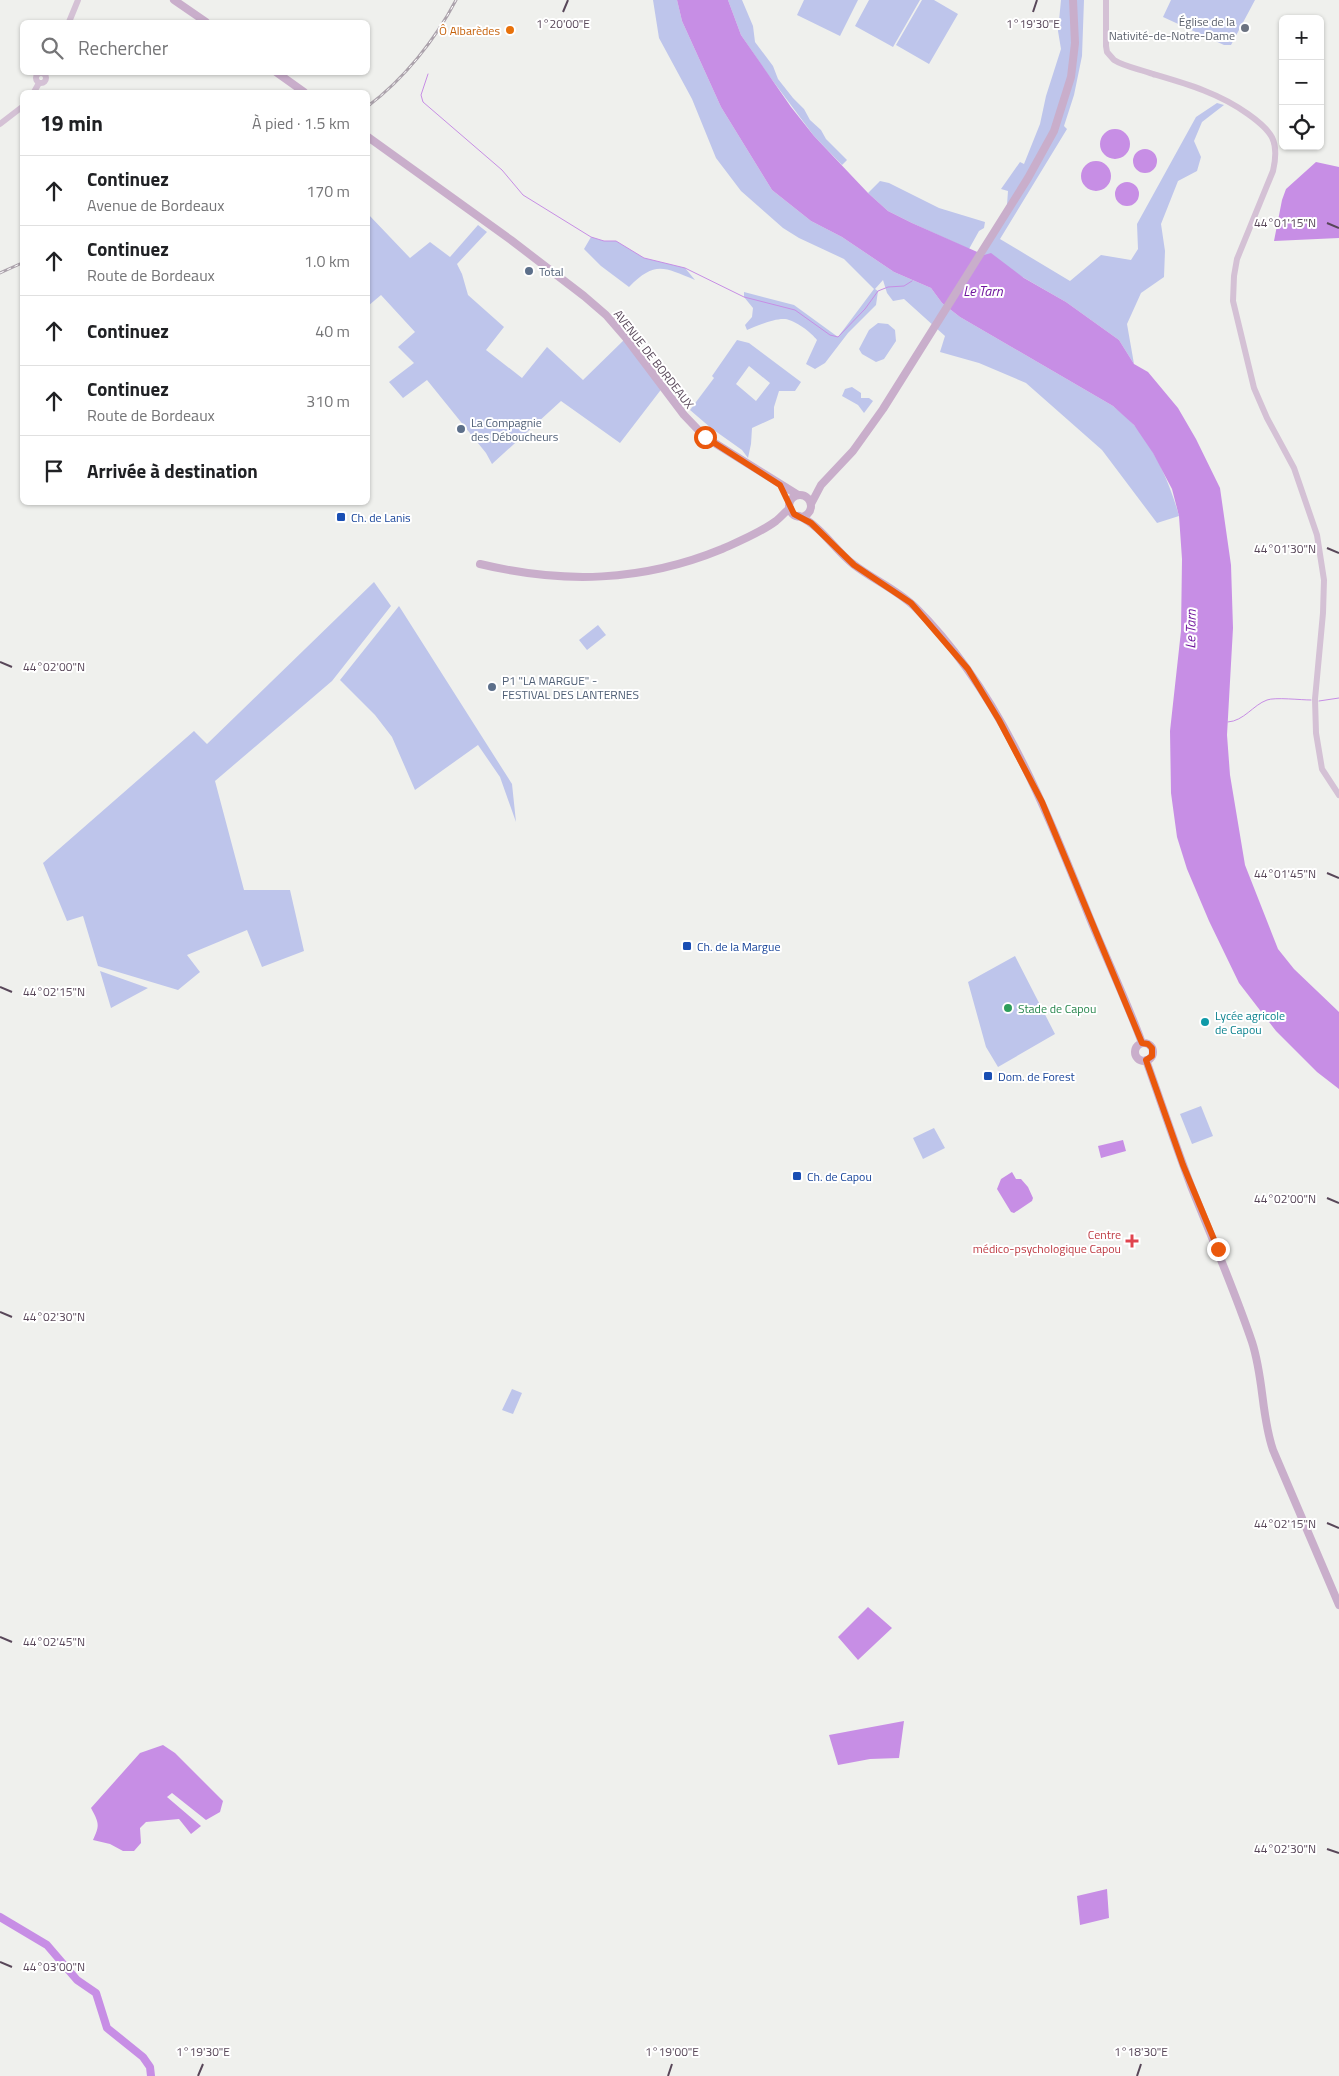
<!DOCTYPE html>
<html lang="fr">
<head>
<meta charset="utf-8">
<style>
	:root { --surface:#fff; --page:#f6f6f6; --text:#202124; --muted:#757577; --line:#e0e0e0 }
	body { margin:0; font-family:"Titillium Web",sans-serif; background:var(--page); color:var(--text) }
	.controls { position:absolute; right:15px; top:15px; display:grid; overflow:hidden; border-radius:8px; box-shadow:0 1px 4px #0004 }
	.controls button { width:45px; height:45px; display:grid; place-items:center; padding:0; border:0; border-bottom:1px solid var(--line); background:var(--surface); color:var(--text); font:25px sans-serif }
	.stop { position:absolute; width:15px; height:15px; margin:-11px; border:4px solid #ea580c; border-radius:50%; background:#fff }
	.stop.end { background:#ea580c; border-color:#fff; box-shadow:0 1px 5px #0008 }
	.list { margin:0; padding:0; list-style:none }
	h2 { display:flex; justify-content:space-between; align-items:center; height:65px; margin:0; padding:0 20px; font-size:21px }
	h2 small { font-size:16px; font-weight:400; color:var(--muted) }
	.list li { display:grid; grid-template-columns:32px 1fr auto; gap:15px; align-items:center; box-sizing:border-box; height:70px; padding:0 20px; border-top:1px solid var(--line) }
	.list b { display:block; font-size:19px; white-space:nowrap }
	.list p { margin:0; font-size:16px; white-space:nowrap; color:var(--muted) }
	.list em { font-size:16px; font-style:normal; color:var(--muted) }
	.icon { flex:none; width:28px; height:28px; fill:none; stroke:currentColor; stroke-width:2; stroke-linecap:round; stroke-linejoin:round }
	.map { position:relative; flex:none; width:1339px; height:2076px; overflow:hidden }
	.search { position:absolute; background:var(--surface); box-shadow:0 1px 4px #0004; left:20px; top:20px; width:350px; height:55px; display:flex; align-items:center; gap:12px; box-sizing:border-box; padding:0 18px; border-radius:8px; color:var(--muted); font-size:19px }
	.panel { position:absolute; background:var(--surface); box-shadow:0 1px 4px #0004; left:20px; top:90px; width:350px; height:415px; border-radius:8px }
	.map>svg:first-child { display:block }
	.green { fill:#bec5eb; fill-rule:evenodd }
	.water { fill:#c78ee5 }
	.lines { fill:none; stroke-linecap:round; stroke-linejoin:round }
	.stream { stroke:#c78ee5; stroke-width:1 }
	.river { stroke:#c78ee5; stroke-width:8 }
	.secondary { stroke:#d4c1d5; stroke-width:6 }
	.primary { stroke:#c9aecb; stroke-width:8 }
	.rail-casing { stroke:#aca3ac; stroke-width:3 }
	.rail { stroke:#fff; stroke-width:1; stroke-dasharray:4; stroke-linecap:butt }
	.route { stroke:#ea580c; stroke-width:6 }
	.ticks { fill:none; stroke:#584759; stroke-width:2 }
	.worship-dot { fill:#6b7280; stroke:#fff; stroke-width:2 }
	.food-dot { fill:#e8710a; stroke:#fff; stroke-width:2 }
	.service-dot { fill:#5c6f8a; stroke:#fff; stroke-width:2 }
	.transit-dot { fill:#1a4fb4; stroke:#fff; stroke-width:2 }
	.leisure-dot { fill:#2e9e5b; stroke:#fff; stroke-width:2 }
	.culture-dot { fill:#0f9aa8; stroke:#fff; stroke-width:2 }
	.health-dot { fill:#e0444e; stroke:#fff; stroke-width:2 }
	.labels { text-anchor:middle; dominant-baseline:central; stroke-width:4; stroke-linejoin:round; paint-order:stroke }
	.worship-label { font-size:12px; fill:#5b616d; stroke:#fff; text-anchor:end }
	.food-label { font-size:12px; fill:#c56008; stroke:#fff; text-anchor:end }
	.service-label { font-size:12px; fill:#4e5e75; stroke:#fff; text-anchor:start }
	.street-label { font-size:12px; fill:#584759; stroke:#fff }
	.transit-label { font-size:12px; fill:#164399; stroke:#fff; text-anchor:start }
	.leisure-label { font-size:12px; fill:#27864d; stroke:#fff; text-anchor:start }
	.culture-label { font-size:12px; fill:#0d838f; stroke:#fff; text-anchor:start }
	.health-label { font-size:12px; fill:#be3a42; stroke:#fff; text-anchor:end }
	.water-label { font-size:14px; font-style:italic; fill:#6f169d; stroke:#fff }
	.ticks-label { font-size:12px; text-anchor:middle; fill:#584759; stroke:#fff; stroke-width:4; stroke-linejoin:round; paint-order:stroke }
</style>
</head>
<body>
<div class="map">
<svg width="1339" height="2076" viewBox="0 0 1339 2076">
	<rect width="100%" height="100%" fill="#eff0ed"/>
	<!-- green -->
	<path class="green" d="M 653,0 L 677,0 L 682,21 L 721,107 L 772,190 L 811,221 L 842,237 L 894,272 L 931,288 L 942,303 L 960,317 L 1113,406 C 1120,412 1128,418 1134,425 C 1155,449 1171,486 1179,516 L 1157,523 L 1102,450 L 1026,383 L 979,363 L 940,352 L 945,336 L 904,299 L 893,301 L 887,293 L 883,280 L 875,289 L 878,291 L 876,305 L 848,333 L 825,363 L 815,369 L 806,364 L 817,340 C 812,333 795,320 785,319 C 775,318 756,326 747,330 L 745,325 L 752,317 L 753,308 L 744,297 L 744,292 L 794,305 L 838,337 L 874,289 L 844,259 L 799,238 L 783,228 L 741,191 L 716,158 L 692,99 L 659,38 Z
		M 728,0 L 742,0 L 753,26 L 755,42 L 773,66 L 778,79 L 793,98 L 804,109 L 810,120 L 821,130 L 826,139 L 847,160 L 842,165 L 814,136 L 767,73 L 741,35 Z
		M 804,0 L 858,0 L 840,36 L 797,15 Z
		M 869,0 L 920,0 L 893,47 L 855,26 Z
		M 922,0 L 934,0 L 958,14 L 929,64 L 896,45 Z
		M 1061,0 L 1084,0 L 1082,56 L 1074,95 L 1064,126 L 1067,129 L 1000,239 L 1070,281 L 1101,255 L 1131,260 L 1138,249 L 1137,224 L 1196,117 L 1217,103 L 1224,105 L 1202,122 L 1194,141 L 1201,157 L 1197,171 L 1178,181 L 1161,224 L 1165,251 L 1164,277 L 1141,293 L 1127,324 L 1134,364 L 1119,340 L 1066,302 L 984,255 L 1007,205 L 1008,191 L 1001,189 L 1020,162 L 1024,164 L 1040,124 L 1046,96 L 1061,49 L 1058,31 Z
		M 1171,0 L 1255,0 L 1231,45 L 1224,45 L 1163,17 Z
		M 880,181 L 889,183 L 939,208 L 985,222 L 984,228 L 979,231 L 969,249 L 912,223 L 888,211 L 868,193 Z
		M 368,214 L 410,258 L 430,242 L 450,257 L 478,225 L 487,232 L 457,264 L 462,274 L 468,295 L 504,327 L 486,350 L 522,378 L 547,347 L 583,380 L 626,338 L 663,387 L 620,443 L 561,401 L 492,464 L 486,453 L 427,380 L 403,398 L 389,382 L 414,363 L 398,347 L 415,332 L 381,295 L 368,306 Z
		M 591,237 L 604,241 L 616,241 L 644,258 L 685,268 L 695,280 C 663,267 655,261 629,287 L 601,266 L 584,249 Z
		M 878,323 L 888,324 L 895,330 L 896,341 L 884,359 L 876,362 L 862,354 L 859,349 L 869,330 Z
		M 737,340 L 749,343 L 801,382 L 795,391 L 779,391 L 774,407 L 774,418 L 752,428 L 751,444 L 748,458 L 742,450 L 711,428 L 690,410 L 714,378 L 712,376 ZM 749,366 L 770,383 L 756,401 L 736,384 Z
		M 852,387 L 861,393 L 861,398 L 869,398 L 873,401 L 864,413 L 858,405 L 842,396 L 845,389 Z
		M 374,582 L 391,606 L 332,681 L 215,781 L 244,890 L 290,890 L 304,951 L 262,967 L 247,930 L 187,955 L 200,972 L 178,990 L 98,966 L 83,916 L 67,921 L 43,863 L 194,731 L 207,744 Z
		M 399,606 L 512,784 L 516,822 L 500,777 L 478,745 L 415,790 L 392,737 L 375,715 L 340,680 Z
		M 598,625 L 606,635 L 587,650 L 579,640 Z
		M 1015,956 L 1055,1034 L 998,1067 L 986,1047 L 968,982 Z
		M 100,971 L 148,988 L 111,1008 Z
		M 1201,1106 L 1213,1136 L 1192,1144 L 1180,1114 Z
		M 934,1128 L 945,1148 L 923,1159 L 913,1138 Z
		M 512,1389 L 522,1393 L 513,1414 L 502,1410 Z"/>
	<!-- water -->
	<path class="water" d="M 677,0 L 728,0 L 741,35 L 791,107 L 814,136 L 868,193 L 888,211 L 912,223 L 984,255 L 991,253 L 1024,278 L 1066,302 L 1119,340 L 1134,364 L 1148,372 L 1178,408 L 1196,439 L 1220,488 L 1231,565 L 1233,628 L 1227,735 L 1230,775 L 1245,865 L 1278,949 L 1294,969 L 1339,1012 L 1339,1089 L 1317,1072 L 1276,1031 L 1239,983 L 1209,921 L 1187,869 L 1177,837 L 1171,793 L 1170,731 L 1181,631 L 1182,559 L 1179,516 L 1172,489 L 1153,453 L 1134,425 L 1113,406 L 960,317 L 942,303 L 931,288 L 894,272 L 842,237 L 811,221 L 772,190 L 721,107 L 682,21 Z
		M1100 144a15 15 0 1 1 30 0a15 15 0 1 1-30 0Z
		M1133 161a12 12 0 1 1 24 0a12 12 0 1 1-24 0Z
		M1081 176a15 15 0 1 1 30 0a15 15 0 1 1-30 0Z
		M 1316,162 L 1339,167 L 1339,238 L 1274,241 L 1282,200 L 1286,189 Z
		M1115 194a12 12 0 1 1 24 0a12 12 0 1 1-24 0Z
		M 1123,1140 L 1126,1151 L 1101,1158 L 1098,1146 Z
		M 1012,1172 L 1016,1179 L 1021,1179 L 1028,1187 L 1033,1198 L 1032,1201 L 1014,1213 L 1011,1212 L 997,1189 L 1001,1179 Z
		M 868,1607 L 892,1628 L 858,1660 L 838,1637 Z
		M 904,1721 L 899,1758 L 870,1759 L 838,1765 L 829,1735 Z
		M 163,1745 L 175,1753 L 223,1801 L 220,1812 L 206,1820 L 172,1793 L 167,1797 L 201,1826 L 191,1834 L 179,1819 L 146,1822 L 140,1828 L 141,1843 L 134,1851 L 123,1851 L 110,1844 L 93,1840 C 100,1825 99,1823 91,1808 L 140,1753 Z
		M 1107,1889 L 1109,1918 L 1080,1925 L 1077,1896 Z"/>
	<g class="lines">
		<!-- stream -->
		<path class="stream" d="M 428,74 L 421,95 L 423,102 L 502,170 L 523,195 L 591,237 L 604,241 L 616,241 L 644,258 L 685,268 L 744,297 L 795,310 L 830,335 L 838,337 L 865,309 L 878,291 L 888,287 L 904,286 L 912,281
			M 1319,701 L 1339,698
			M 1228,722 C 1244,721 1253,705 1267,700 C 1275,697 1301,700 1311,700"/>
		<!-- river -->
		<path class="river" d="M 0,1917 L 47,1945 L 77,1980 L 96,1993 L 107,2028 L 143,2057 L 150,2067 L 151,2076"/>
		<!-- secondary -->
		<path class="secondary" d="M 1106,0 L 1106,46 L 1107,52 L 1114,60 C 1125,67 1140,69 1153,74 C 1187,84 1219,93 1248,114 C 1272,131 1280,141 1273,171 L 1237,259 L 1234,276 L 1233,301 L 1254,388 L 1267,418 L 1294,468 L 1317,535 L 1324,580 L 1323,613 L 1315,699 L 1316,733 L 1322,769 L 1339,795
			M 69,22 L 78,0
			M36 78a5 5 0 1 1 10 0a5 5 0 1 1-10 0Z
			M 34,92 L 39,83
			M 0,124 L 22,107"/>
		<!-- primary -->
		<path class="primary" d="M 174,0 L 206,22
			M 276,72 L 304,92
			M 368,137 L 511,240 L 584,296 L 606,315 L 626,338 L 684,415 L 705,437 L 798,495
			M789 506a11 11 0 1 1 22 0a11 11 0 1 1-22 0Z
			M 811,504 L 821,485 L 853,451 L 883,409 L 1028,178 L 1054,131 L 1071,77 L 1075,43 L 1073,0
			M 799,516 C 821,526 834,549 853,564 C 872,579 896,589 915,607 C 1001,692 1046,810 1091,921 C 1108,962 1127,1002 1142,1043
			M 480,564 C 563,584 642,582 722,549 C 740,541 760,533 776,521 C 781,517 785,512 790,508
			M1135 1052a9 9 0 1 1 18 0a9 9 0 1 1-18 0Z
			M 1146,1060 C 1161,1102 1175,1144 1191,1186 C 1212,1238 1234,1289 1252,1342 C 1264,1379 1261,1415 1273,1450 L 1339,1605"/>
		<defs>
			<path id="rail" d="M 368,106 C 404,79 435,40 456,0
				M 0,273 L 22,263"/>
		</defs>
		<!-- rail casing -->
		<use href="#rail" class="rail-casing"/>
		<!-- rail -->
		<use href="#rail" class="rail"/>
	</g>
	<g class="lines">
		<!-- route -->
		<path class="route" d="M 705,437 L 780,485 L 794,514 L 811,523 L 854,565 L 911,603 L 968,669 L 999,720 L 1042,802 L 1142,1043 L 1148,1044 L 1152,1048 L 1152,1056 L 1146,1060 L 1183,1165 L 1218,1249"/>
	</g>
	<!-- ticks -->
	<path class="ticks" d="M 563,12 L 568,0M 1033,12 L 1037,0M 1327,223 L 1339,228M 1327,548 L 1339,553M 0,662 L 12,667M 1327,873 L 1339,878M 0,987 L 12,992M 1327,1198 L 1339,1203M 0,1312 L 12,1317M 1327,1523 L 1339,1528M 0,1637 L 12,1642M 1327,1849 L 1339,1853M 0,1962 L 12,1967M 198,2076 L 203,2064M 668,2076 L 672,2064M 1137,2076 L 1141,2064"/>
	<!-- markers -->
	<circle class="worship-dot" cx="1245" cy="28" r="5"/>
	<circle class="food-dot" cx="510" cy="30" r="5"/>
	<g class="service-dot">
		<circle cx="529" cy="271" r="5"/>
		<circle cx="461" cy="429" r="5"/>
		<circle cx="492" cy="687" r="5"/>
	</g>
	<g class="transit-dot">
		<rect x="336" y="512" width="10" height="10" rx="2.5"/>
		<rect x="682" y="941" width="10" height="10" rx="2.5"/>
		<rect x="983" y="1071" width="10" height="10" rx="2.5"/>
		<rect x="792" y="1171" width="10" height="10" rx="2.5"/>
	</g>
	<circle class="leisure-dot" cx="1008" cy="1008" r="5"/>
	<circle class="culture-dot" cx="1205" cy="1022" r="5"/>
	<path class="health-dot" d="M1129.5 1233.5h5v5h5v5h-5v5h-5v-5h-5v-5h5z"/>
	<g class="labels">
		<!-- worship labels -->
		<g class="worship-label">
			<text x="1235" y="21">Église de la<tspan x="1235" dy="14">Nativité-de-Notre-Dame</tspan></text>
		</g>
		<!-- food labels -->
		<g class="food-label">
			<text x="500" y="30">Ô Albarèdes</text>
		</g>
		<!-- service labels -->
		<g class="service-label">
			<text x="539" y="271">Total</text>
			<text x="471" y="422">La Compagnie<tspan x="471" dy="14">des Déboucheurs</tspan></text>
			<text x="502" y="680">P1 "LA MARGUE" -<tspan x="502" dy="14">FESTIVAL DES LANTERNES</tspan></text>
		</g>
		<!-- street labels -->
		<g class="street-label">
			<text transform="translate(654 359) rotate(52)">AVENUE DE BORDEAUX</text>
		</g>
		<!-- transit labels -->
		<g class="transit-label">
			<text x="351" y="517">Ch. de Lanis</text>
			<text x="697" y="946">Ch. de la Margue</text>
			<text x="998" y="1076">Dom. de Forest</text>
			<text x="807" y="1176">Ch. de Capou</text>
		</g>
		<!-- leisure labels -->
		<g class="leisure-label">
			<text x="1018" y="1008">Stade de Capou</text>
		</g>
		<!-- culture labels -->
		<g class="culture-label">
			<text x="1215" y="1015">Lycée agricole<tspan x="1215" dy="14">de Capou</tspan></text>
		</g>
		<!-- health labels -->
		<g class="health-label">
			<text x="1121" y="1234">Centre<tspan x="1121" dy="14">médico-psychologique Capou</tspan></text>
		</g>
		<!-- water labels -->
		<g class="water-label">
			<text x="983" y="290">Le Tarn</text>
			<text transform="translate(1190 629) rotate(-89)">Le Tarn</text>
		</g>
	</g>
	<g class="ticks-label">
		<text x="563" y="28">1°20'00"E</text>
		<text x="1033" y="28">1°19'30"E</text>
		<text x="1285" y="227">44°01'15"N</text>
		<text x="1285" y="553">44°01'30"N</text>
		<text x="54" y="671">44°02'00"N</text>
		<text x="1285" y="878">44°01'45"N</text>
		<text x="54" y="996">44°02'15"N</text>
		<text x="1285" y="1203">44°02'00"N</text>
		<text x="54" y="1321">44°02'30"N</text>
		<text x="1285" y="1528">44°02'15"N</text>
		<text x="54" y="1646">44°02'45"N</text>
		<text x="1285" y="1853">44°02'30"N</text>
		<text x="54" y="1971">44°03'00"N</text>
		<text x="203" y="2056">1°19'30"E</text>
		<text x="672" y="2056">1°19'00"E</text>
		<text x="1141" y="2056">1°18'30"E</text>
	</g>
</svg>
<div class="controls">
<button>+</button>
<button>−</button>
<button><svg class="icon" aria-label="locate" viewBox="0 0 24 24"><circle cx="12" cy="12" r="6"/><path d="M12 2v4M12 18v4M2 12h4M18 12h4"/></svg></button>
</div>
<div class="stop" style="left:705px;top:437px"></div>
<div class="stop end" style="left:1218px;top:1249px"></div>
<div class="search"><svg class="icon" aria-label="search" viewBox="0 0 24 24"><circle cx="10" cy="10" r="6"/><path d="M15 15l6 6"/></svg>Rechercher</div>
<section class="panel">
<h2>19 min<small>À pied · 1.5 km</small></h2>
<ul class="list">
<li><svg class="icon" aria-label="ahead" viewBox="0 0 24 24"><path d="M12 20V5M6 11l6-6 6 6"/></svg><div><b>Continuez</b><p>Avenue de Bordeaux</p></div><em>170 m</em></li>
<li><svg class="icon" aria-label="ahead" viewBox="0 0 24 24"><path d="M12 20V5M6 11l6-6 6 6"/></svg><div><b>Continuez</b><p>Route de Bordeaux</p></div><em>1.0 km</em></li>
<li><svg class="icon" aria-label="ahead" viewBox="0 0 24 24"><path d="M12 20V5M6 11l6-6 6 6"/></svg><div><b>Continuez</b></div><em>40 m</em></li>
<li><svg class="icon" aria-label="ahead" viewBox="0 0 24 24"><path d="M12 20V5M6 11l6-6 6 6"/></svg><div><b>Continuez</b><p>Route de Bordeaux</p></div><em>310 m</em></li>
<li><svg class="icon" aria-label="arrive" viewBox="0 0 24 24"><path d="M6 21V4h12l-3 4 3 4H6"/></svg><div><b>Arrivée à destination</b></div></li>
</ul>
</section>
</div>
</body>
</html>
